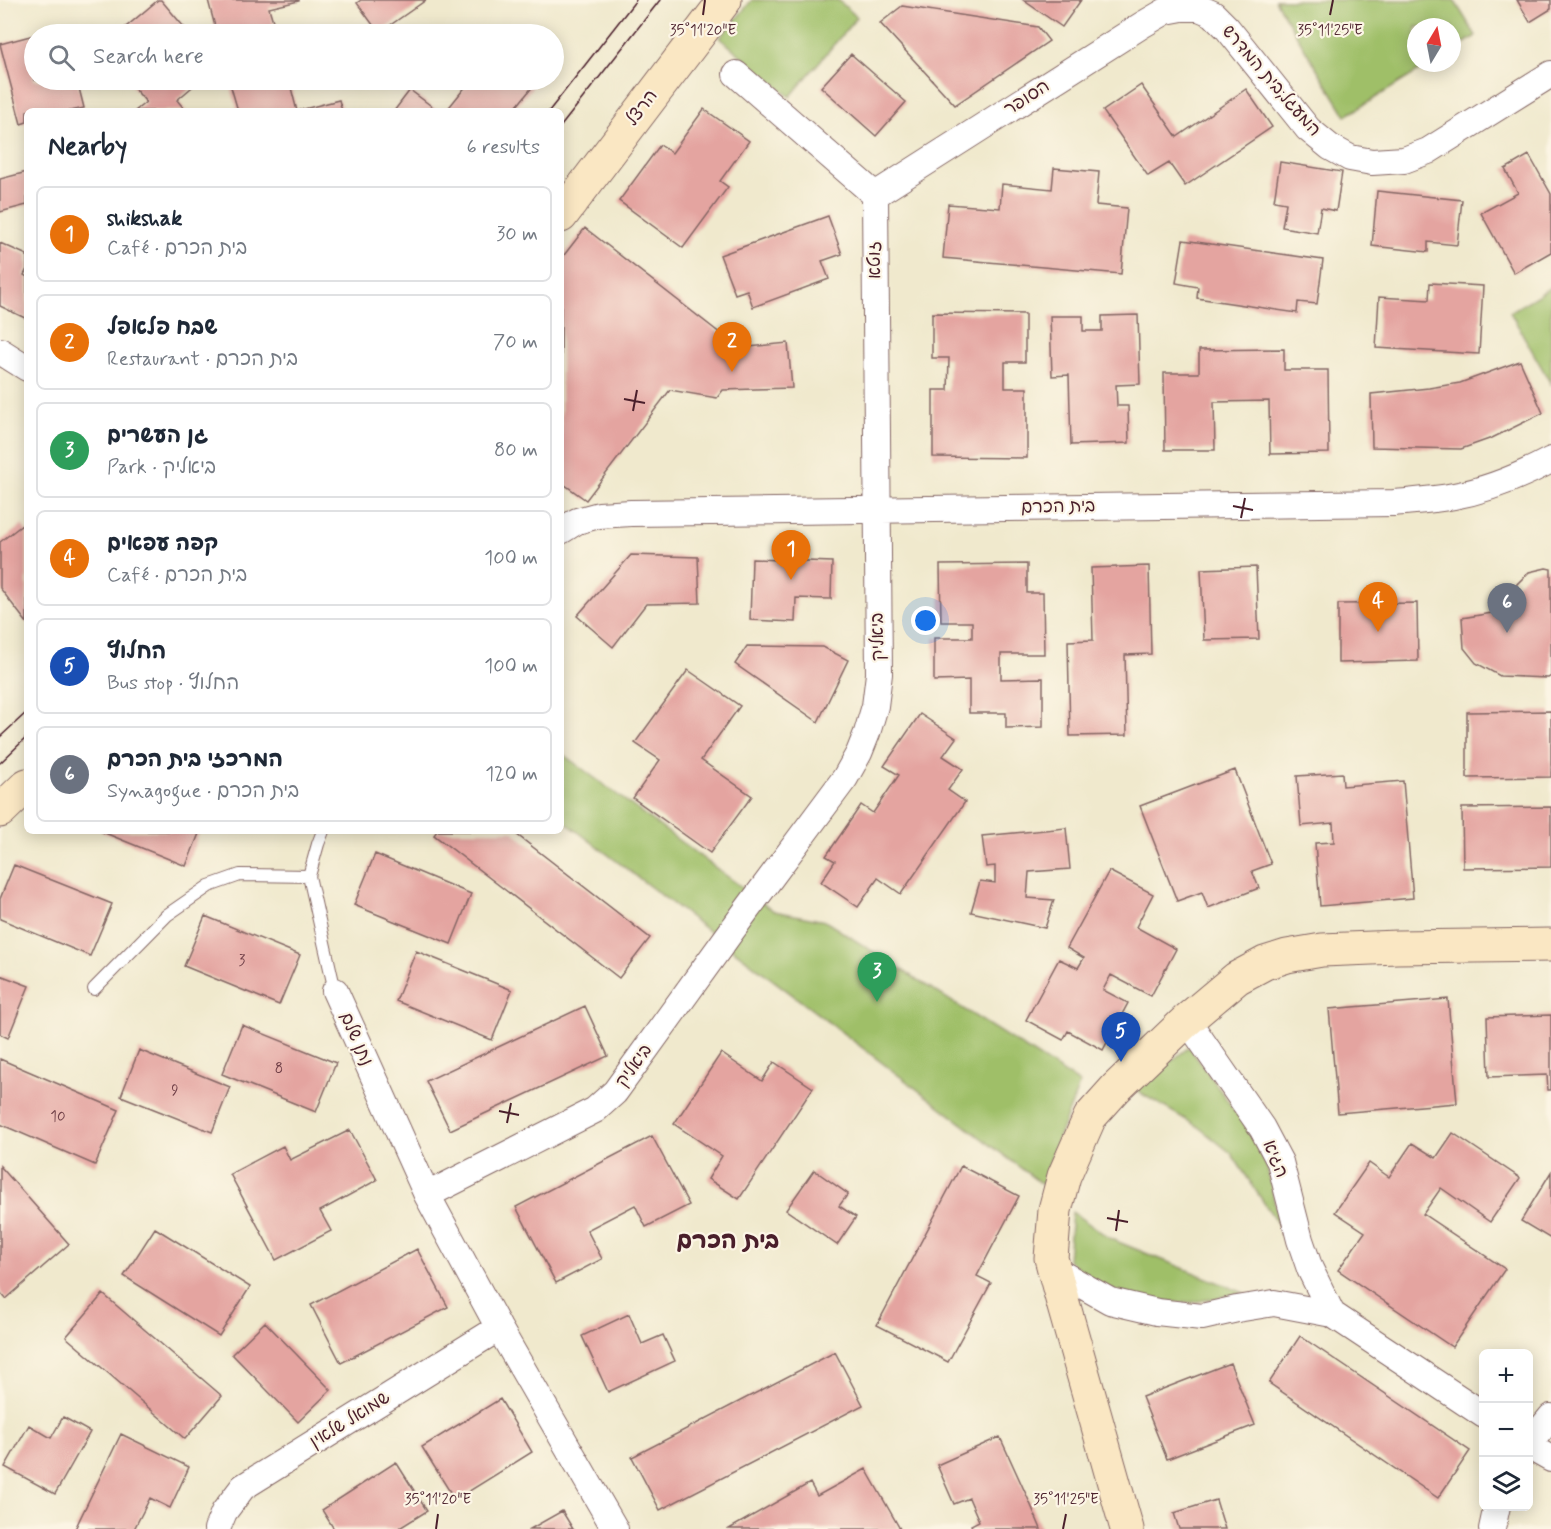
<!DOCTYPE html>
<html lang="en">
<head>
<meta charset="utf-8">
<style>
	:root { --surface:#fff; --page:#f2f2f3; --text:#1f2937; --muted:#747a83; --line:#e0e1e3; --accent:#c8321e }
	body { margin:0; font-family:Mynerve,"Playpen Sans Hebrew",sans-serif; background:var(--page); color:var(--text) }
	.controls { position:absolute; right:18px; bottom:18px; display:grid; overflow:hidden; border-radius:9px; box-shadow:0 3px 15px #0003 }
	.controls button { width:54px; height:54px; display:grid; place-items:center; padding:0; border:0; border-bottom:2px solid var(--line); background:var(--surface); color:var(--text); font:30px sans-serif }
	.compass { position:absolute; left:1407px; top:18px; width:54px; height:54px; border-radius:50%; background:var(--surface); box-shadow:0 3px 15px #0003; rotate:10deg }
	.you { position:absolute; left:926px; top:621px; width:21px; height:21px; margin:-15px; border:4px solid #fff; border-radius:50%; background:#1a73e8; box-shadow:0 0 0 9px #1a73e833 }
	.badge { display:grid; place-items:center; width:39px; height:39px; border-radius:50%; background:var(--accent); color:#fff; font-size:20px; font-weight:700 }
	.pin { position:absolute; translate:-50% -50px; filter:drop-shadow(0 2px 3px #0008) }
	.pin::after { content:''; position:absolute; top:32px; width:21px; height:18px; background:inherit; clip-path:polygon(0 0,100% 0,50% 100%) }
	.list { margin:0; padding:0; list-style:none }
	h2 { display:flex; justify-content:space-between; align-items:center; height:78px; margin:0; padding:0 24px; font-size:26px }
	h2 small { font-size:20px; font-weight:400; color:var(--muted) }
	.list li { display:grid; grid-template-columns:39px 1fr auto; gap:18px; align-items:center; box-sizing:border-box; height:96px; margin:0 12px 12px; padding:0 12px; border:2px solid var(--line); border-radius:9px }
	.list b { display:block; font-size:22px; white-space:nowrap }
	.list p { margin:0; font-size:20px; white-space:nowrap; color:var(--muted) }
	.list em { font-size:20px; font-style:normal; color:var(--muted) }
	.icon { flex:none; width:33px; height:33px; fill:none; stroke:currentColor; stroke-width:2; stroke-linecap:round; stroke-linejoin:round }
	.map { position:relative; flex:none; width:1551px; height:1529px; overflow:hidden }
	.search { position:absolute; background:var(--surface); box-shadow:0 3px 15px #0003; left:24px; top:24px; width:540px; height:66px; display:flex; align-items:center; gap:15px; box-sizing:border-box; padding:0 21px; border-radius:33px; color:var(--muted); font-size:22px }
	.panel { position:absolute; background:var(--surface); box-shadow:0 3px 15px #0003; left:24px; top:108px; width:540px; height:726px; border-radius:9px }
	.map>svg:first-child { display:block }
	.green { fill:#9fbf68; stroke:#746f4a; stroke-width:1.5 }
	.building { fill:#e4a4a0 }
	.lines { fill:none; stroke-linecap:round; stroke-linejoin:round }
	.lane-casing { stroke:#846664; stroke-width:14 }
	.street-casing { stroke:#846664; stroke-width:28 }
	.secondary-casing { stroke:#846664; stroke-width:35 }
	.lane { stroke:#fff; stroke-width:12 }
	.street { stroke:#fff; stroke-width:26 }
	.secondary { stroke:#fae7c3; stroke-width:33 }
	.tram { stroke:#4a1f2b; stroke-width:1.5 }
	.ticks { fill:none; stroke:#4a1f2b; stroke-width:2 }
	.labels { text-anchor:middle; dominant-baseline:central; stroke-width:4.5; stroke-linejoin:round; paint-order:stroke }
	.number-label { font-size:15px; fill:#704048 }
	.street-label { font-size:18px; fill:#4a1f2b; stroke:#fcf5e5 }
	.district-label { font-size:24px; font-weight:bold; fill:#4a1f2b; stroke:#fcf5e5 }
	.ticks-label { font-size:15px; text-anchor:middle; fill:#4a1f2b; stroke:#fcf5e5; stroke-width:4.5; stroke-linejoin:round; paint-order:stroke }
</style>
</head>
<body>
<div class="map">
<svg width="1551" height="1529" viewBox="0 0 1551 1529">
	<rect width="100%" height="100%" fill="#fcf5e5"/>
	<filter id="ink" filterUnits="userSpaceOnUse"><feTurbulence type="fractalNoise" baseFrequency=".0167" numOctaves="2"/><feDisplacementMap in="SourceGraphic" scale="12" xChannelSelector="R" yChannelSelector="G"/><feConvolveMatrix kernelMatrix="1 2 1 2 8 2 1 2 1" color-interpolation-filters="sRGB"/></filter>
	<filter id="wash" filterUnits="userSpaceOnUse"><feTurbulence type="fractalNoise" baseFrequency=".008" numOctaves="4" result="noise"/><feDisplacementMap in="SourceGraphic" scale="24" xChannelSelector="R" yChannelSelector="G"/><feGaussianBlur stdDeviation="1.35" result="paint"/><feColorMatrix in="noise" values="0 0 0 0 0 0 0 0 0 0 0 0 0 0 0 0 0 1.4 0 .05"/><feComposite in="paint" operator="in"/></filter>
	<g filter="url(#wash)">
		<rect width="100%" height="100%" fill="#f0e9cd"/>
		<!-- green -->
		<path class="green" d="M 752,0 L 838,0 L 857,17 L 790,97 L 720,38 Z
			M 1275,0 L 1454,0 L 1476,36 L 1452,51 L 1452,27 L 1416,27 L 1416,63 L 1432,63 L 1346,116 Z
			M 1551,287 L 1551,384 L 1510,312 Z
			M 561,753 L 774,911 L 825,921 L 1080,1083 L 1054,1149 L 1043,1185 L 561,819 Z
			M 1189,1047 L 1245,1125 L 1267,1167 L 1280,1227 L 1231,1153 L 1197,1126 L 1135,1090 Z
			M 1072,1212 L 1111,1239 L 1244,1293 L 1189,1303 L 1149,1301 L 1105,1288 L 1068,1260 Z"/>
		<g id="blocks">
			<!-- building -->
			<path class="building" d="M 158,0 L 161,0 L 190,34 L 123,34 L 120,32 Z
				M 208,0 L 299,0 L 299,1 L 269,8 L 277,34 L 217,34 Z
				M 361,0 L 426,0 L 379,33 L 357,3 Z
				M 1023,0 L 1081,0 L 1062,27 Z
				M 1517,0 L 1551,0 L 1551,9 L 1530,22 Z
				M 902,6 L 1038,27 L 1049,41 L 955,105 L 880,23 Z
				M 34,35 L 34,80 L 77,80 L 84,108 L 71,111 L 27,111 L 27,122 L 21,124 L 0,44 Z
				M 851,54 L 906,102 L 876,136 L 821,87 Z
				M 127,80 L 196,80 L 198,82 L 177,100 L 186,111 L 135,111 L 146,102 Z
				M 229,80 L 289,80 L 297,111 L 238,111 Z
				M 471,80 L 538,80 L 513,111 L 446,111 Z
				M 1141,85 L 1177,137 L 1246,89 L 1272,127 L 1185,186 L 1169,163 L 1148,176 L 1103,111 Z
				M 410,90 L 438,111 L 394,111 Z
				M 339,100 L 342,111 L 300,111 L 300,110 Z
				M 704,109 L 749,141 L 720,181 L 728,187 L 683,248 L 619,201 L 660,145 L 672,153 Z
				M 1529,155 L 1551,194 L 1551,252 L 1514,273 L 1481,213 L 1518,193 L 1505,169 Z
				M 1280,162 L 1342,172 L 1336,211 L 1321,208 L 1317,233 L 1282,227 L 1286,203 L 1274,201 Z
				M 1054,168 L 1099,172 L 1096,205 L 1127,208 L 1121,274 L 943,258 L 948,204 L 1000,208 L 1002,184 L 1052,189 Z
				M 27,172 L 27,205 L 0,212 L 0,179 Z
				M 1377,191 L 1462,200 L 1457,245 L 1428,242 L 1428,252 L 1372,246 Z
				M 828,216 L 842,254 L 822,261 L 829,279 L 753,307 L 747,290 L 735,294 L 720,255 Z
				M 585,228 L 739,348 L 788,343 L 792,388 L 723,390 L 717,398 L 670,390 L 586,500 L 561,482 L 561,259 Z
				M 1183,240 L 1323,260 L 1317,304 L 1298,302 L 1297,313 L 1197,298 L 1198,287 L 1176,283 Z
				M 0,243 L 27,255 L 27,269 L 24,275 L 27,277 L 27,319 L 0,306 Z
				M 1430,283 L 1483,286 L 1479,354 L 1376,348 L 1379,297 L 1429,300 Z
				M 932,313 L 1025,314 L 1025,362 L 1005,362 L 1005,388 L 1027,388 L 1027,458 L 933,457 L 933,390 L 948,390 L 949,358 L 932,358 Z
				M 1138,315 L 1140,384 L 1116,385 L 1117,406 L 1128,406 L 1129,443 L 1071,445 L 1069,375 L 1052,376 L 1050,316 L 1083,316 L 1083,331 L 1102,331 L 1102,316 Z
				M 1284,349 L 1284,370 L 1328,370 L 1329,453 L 1270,454 L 1269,401 L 1214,402 L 1215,450 L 1165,450 L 1164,373 L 1199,373 L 1199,350 Z
				M 1520,361 L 1543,413 L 1492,438 L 1461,449 L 1372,447 L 1371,394 L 1429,388 L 1460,383 Z
				M 22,525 L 27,532 L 27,623 L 0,588 L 0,542 Z
				M 631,555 L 698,557 L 700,603 L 646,604 L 613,647 L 577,616 Z
				M 752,559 L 832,562 L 831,599 L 796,598 L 795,622 L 750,620 Z
				M 1027,564 L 1027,593 L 1043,593 L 1044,654 L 1001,654 L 1001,679 L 1043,678 L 1043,727 L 1006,728 L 1006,713 L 969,713 L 969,680 L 934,681 L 934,638 L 972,638 L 972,622 L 941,622 L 940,565 Z
				M 1149,566 L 1151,654 L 1125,655 L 1127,735 L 1070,736 L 1068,641 L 1093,640 L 1091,568 Z
				M 1256,567 L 1259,639 L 1204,640 L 1201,569 Z
				M 1546,568 L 1551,569 L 1551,676 L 1548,678 L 1500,676 L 1476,663 L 1464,648 L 1462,618 L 1510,610 L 1513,596 L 1517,584 L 1529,572 Z
				M 1417,603 L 1418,661 L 1338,663 L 1338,604 Z
				M 747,646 L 823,647 L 848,660 L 818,722 L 735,664 Z
				M 688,670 L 740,706 L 701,760 L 752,796 L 710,853 L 633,798 L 660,760 L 635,743 Z
				M 1551,711 L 1551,777 L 1467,778 L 1467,712 Z
				M 920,714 L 956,738 L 943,756 L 963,769 L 948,790 L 965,802 L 901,894 L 878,878 L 858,907 L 821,882 L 835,861 L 826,856 L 861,805 L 873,813 L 899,775 L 884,766 Z
				M 1235,770 L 1271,864 L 1252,871 L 1259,888 L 1208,908 L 1202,892 L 1177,901 L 1140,806 Z
				M 1342,773 L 1343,786 L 1403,781 L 1413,898 L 1320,906 L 1315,843 L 1334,842 L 1333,823 L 1301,826 L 1297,776 Z
				M 1551,807 L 1551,867 L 1463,868 L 1462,808 Z
				M 1066,828 L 1070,869 L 1029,872 L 1027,898 L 1054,900 L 1045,928 L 971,912 L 980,881 L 995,883 L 995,866 L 986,867 L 982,836 Z
				M 100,831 L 200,831 L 186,866 Z
				M 437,831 L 512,831 L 650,938 L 619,978 L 434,835 Z
				M 375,854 L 471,894 L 451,944 L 354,905 Z
				M 14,865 L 112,904 L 90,956 L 0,919 L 0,899 Z
				M 1109,871 L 1153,894 L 1136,927 L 1176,949 L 1151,996 L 1111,975 L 1103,990 L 1128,1003 L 1103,1050 L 1068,1031 L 1063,1040 L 1026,1020 L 1059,959 L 1078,968 L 1084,958 L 1067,948 Z
				M 205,916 L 300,955 L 279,1005 L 184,966 Z
				M 416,951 L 512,990 L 492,1040 L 396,1001 Z
				M 0,975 L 29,986 L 8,1038 L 0,1034 Z
				M 1448,999 L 1457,1103 L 1338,1113 L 1329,1009 Z
				M 585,1006 L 608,1056 L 450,1130 L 426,1081 Z
				M 1551,1015 L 1551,1090 L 1548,1090 L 1547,1075 L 1489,1077 L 1487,1017 Z
				M 242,1025 L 336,1063 L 316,1112 L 222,1074 Z
				M 139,1050 L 230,1087 L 212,1132 L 121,1096 Z
				M 721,1053 L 762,1081 L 774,1062 L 813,1088 L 739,1199 L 708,1179 L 722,1156 L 674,1124 Z
				M 0,1059 L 119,1110 L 95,1165 L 0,1124 Z
				M 350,1130 L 377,1180 L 320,1211 L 331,1231 L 276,1260 L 230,1174 L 283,1146 L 290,1160 Z
				M 1453,1133 L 1520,1178 L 1490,1222 L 1441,1188 L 1423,1214 L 1505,1269 L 1452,1347 L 1338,1270 L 1365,1232 L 1335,1212 L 1369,1163 L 1389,1177 L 1412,1143 L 1436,1158 Z
				M 652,1136 L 689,1205 L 646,1227 L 635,1205 L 587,1230 L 602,1259 L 556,1283 L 516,1207 Z
				M 0,1166 L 69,1244 L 6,1299 L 0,1292 Z
				M 961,1166 L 1019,1196 L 977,1276 L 991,1283 L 948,1362 L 877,1325 Z
				M 814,1170 L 848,1194 L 839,1206 L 856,1217 L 837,1245 L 786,1210 Z
				M 1551,1172 L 1551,1239 L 1521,1221 Z
				M 155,1228 L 250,1287 L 219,1336 L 124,1276 Z
				M 417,1249 L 448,1307 L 341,1363 L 311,1305 Z
				M 103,1294 L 222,1396 L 185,1439 L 66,1337 Z
				M 629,1314 L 642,1344 L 663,1335 L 675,1361 L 608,1392 L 582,1336 Z
				M 265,1322 L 331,1390 L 298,1422 L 232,1354 Z
				M 1300,1336 L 1470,1451 L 1438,1498 L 1269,1383 Z
				M 835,1352 L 863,1405 L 660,1510 L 632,1457 Z
				M 1230,1363 L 1255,1425 L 1167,1459 L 1142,1397 Z
				M 500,1399 L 532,1452 L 455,1500 L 422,1447 Z
				M 63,1417 L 90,1432 L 55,1494 L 5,1467 L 29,1425 L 51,1438 Z
				M 121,1434 L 189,1467 L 170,1508 L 150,1498 L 134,1529 L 75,1529 Z
				M 1000,1437 L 1030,1503 L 1041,1529 L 973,1529 L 971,1525 L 979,1521 L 969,1498 L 954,1504 L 937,1465 Z
				M 396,1462 L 427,1511 L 398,1529 L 334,1529 L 322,1510 Z
				M 866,1469 L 900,1529 L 729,1529 L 810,1483 L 817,1496 Z
				M 1216,1500 L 1225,1529 L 1179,1529 L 1174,1513 Z
				M 562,1511 L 573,1529 L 530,1529 Z"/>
		</g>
	</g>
	<g filter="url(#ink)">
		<use href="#blocks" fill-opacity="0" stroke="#846664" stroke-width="1.5"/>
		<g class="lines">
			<defs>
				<path id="lane" d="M 323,831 L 318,844 L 309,876 L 335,991
					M 94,989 L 167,915 L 209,886 L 240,875 L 309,876"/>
				<path id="street" d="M 875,195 L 1142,25 L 1166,11 L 1182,8 L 1199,8 L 1213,14 L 1227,28 L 1308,129 L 1330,147 L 1350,158 L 1372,162 L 1404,160 L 1428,151 L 1551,74
					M 0,351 L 27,368
					M 561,531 L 577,521 L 599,515 L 631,513 L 1394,503 C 1414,501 1434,500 1454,496 C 1488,490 1521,476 1551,460
					M 335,991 L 427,1195 L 499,1328 L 615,1529
					M 427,1195 L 595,1110 L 615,1092 L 746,911 L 845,778 L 859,753 L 867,733 L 875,706 L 879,674 L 875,195 L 736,74
					M 1055,1270 L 1110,1301 L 1157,1312 L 1202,1317 L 1237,1309 L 1274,1303 L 1332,1314 L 1310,1269 L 1300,1240 L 1280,1162 L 1262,1128 L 1187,1020
					M 1332,1314 L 1484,1415
					M 1528,1445 L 1551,1417
					M 1528,1446 L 1551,1459
					M 217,1529 L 224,1512 L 243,1487 L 499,1328
					M 1492,1529 L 1497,1506"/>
				<path id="secondary" d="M 561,216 L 725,0
					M 0,811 L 27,785
					M 1127,1529 L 1063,1303 L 1051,1258 L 1055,1210 L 1064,1176 L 1090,1117 L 1116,1088 L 1187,1020 L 1237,978 L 1265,963 L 1287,956 L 1322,950 L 1397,947 L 1551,945"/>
			</defs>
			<!-- lane casing -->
			<use href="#lane" class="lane-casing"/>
			<!-- street casing -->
			<use href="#street" class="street-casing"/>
			<!-- secondary casing -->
			<use href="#secondary" class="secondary-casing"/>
			<!-- lane -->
			<use href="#lane" class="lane"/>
			<!-- street -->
			<use href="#street" class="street"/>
			<!-- secondary -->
			<use href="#secondary" class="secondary"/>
			<!-- tram -->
			<path class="tram" d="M 549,111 L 636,0
				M 561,126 L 660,0
				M 0,737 L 27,712
				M 0,763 L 27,737"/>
		</g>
	</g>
	<!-- ticks -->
	<path class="ticks" d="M 703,15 L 705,0M 1330,15 L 1333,0M 624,399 L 645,403M 633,411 L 637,390M 1233,506 L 1253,510M 1241,518 L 1245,498M 499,1111 L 519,1115M 507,1123 L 511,1103M 1107,1218 L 1128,1222M 1116,1231 L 1119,1210M 436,1529 L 438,1514M 1063,1529 L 1066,1514"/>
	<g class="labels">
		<!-- number labels -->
		<g class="number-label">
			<text x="242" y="961">3</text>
			<text x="279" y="1069">8</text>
			<text x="175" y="1091">9</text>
			<text x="58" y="1117">10</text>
		</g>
		<!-- street labels -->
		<g class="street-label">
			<text transform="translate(1271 81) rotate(49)">המעגל;בית המדרש</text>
			<text transform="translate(1027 98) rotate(-33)">הסופר</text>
			<text transform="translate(642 108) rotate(-53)">הרצל</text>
			<text transform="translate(875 260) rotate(-90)">זוטא</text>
			<text transform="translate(1058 507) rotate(-1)">בית הכרם</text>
			<text transform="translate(878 637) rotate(-91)">ביאליק</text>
			<text transform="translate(356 1039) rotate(66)">נתן שלם</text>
			<text transform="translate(634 1066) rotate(-54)">ביאליק</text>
			<text transform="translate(1275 1159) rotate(68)">הגיא</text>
			<text transform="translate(350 1420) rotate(-32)">שמואל שלאין</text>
		</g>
		<!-- district labels -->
		<g class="district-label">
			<text x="728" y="1241">בית הכרם</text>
		</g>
	</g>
	<g class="ticks-label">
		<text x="703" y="35">35°11'20"E</text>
		<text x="1330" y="35">35°11'25"E</text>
		<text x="438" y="1504">35°11'20"E</text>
		<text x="1066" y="1504">35°11'25"E</text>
	</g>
</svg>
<div class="controls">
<button>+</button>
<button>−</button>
<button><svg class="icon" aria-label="layers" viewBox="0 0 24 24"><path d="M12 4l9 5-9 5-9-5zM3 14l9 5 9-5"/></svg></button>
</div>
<svg class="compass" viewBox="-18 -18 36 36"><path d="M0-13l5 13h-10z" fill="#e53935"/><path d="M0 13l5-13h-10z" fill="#747a83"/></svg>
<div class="you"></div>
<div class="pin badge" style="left:791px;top:580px;background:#e8710a">1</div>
<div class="pin badge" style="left:732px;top:372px;background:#e8710a">2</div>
<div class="pin badge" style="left:877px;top:1002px;background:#2e9e5b">3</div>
<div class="pin badge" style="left:1378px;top:632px;background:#e8710a">4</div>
<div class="pin badge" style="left:1121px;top:1062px;background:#1a4fb4">5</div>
<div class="pin badge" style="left:1507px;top:633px;background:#6b7280">6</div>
<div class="search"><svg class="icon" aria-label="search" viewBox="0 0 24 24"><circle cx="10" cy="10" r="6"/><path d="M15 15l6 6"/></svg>Search here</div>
<section class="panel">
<h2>Nearby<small>6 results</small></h2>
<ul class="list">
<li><span class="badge" style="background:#e8710a">1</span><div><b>shikshak</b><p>Café · בית הכרם</p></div><em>30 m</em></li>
<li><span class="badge" style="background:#e8710a">2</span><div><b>שבח פלאפל</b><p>Restaurant · בית הכרם</p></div><em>70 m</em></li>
<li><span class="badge" style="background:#2e9e5b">3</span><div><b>גן העשרים</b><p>Park · ביאליק</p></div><em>80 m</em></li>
<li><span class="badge" style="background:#e8710a">4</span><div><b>קפה עפאים</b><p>Café · בית הכרם</p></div><em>100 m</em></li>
<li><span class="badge" style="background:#1a4fb4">5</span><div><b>החלוץ</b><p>Bus stop · החלוץ</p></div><em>100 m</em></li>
<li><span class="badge" style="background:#6b7280">6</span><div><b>המרכזי בית הכרם</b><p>Synagogue · בית הכרם</p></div><em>120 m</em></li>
</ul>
</section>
</div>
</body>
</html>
